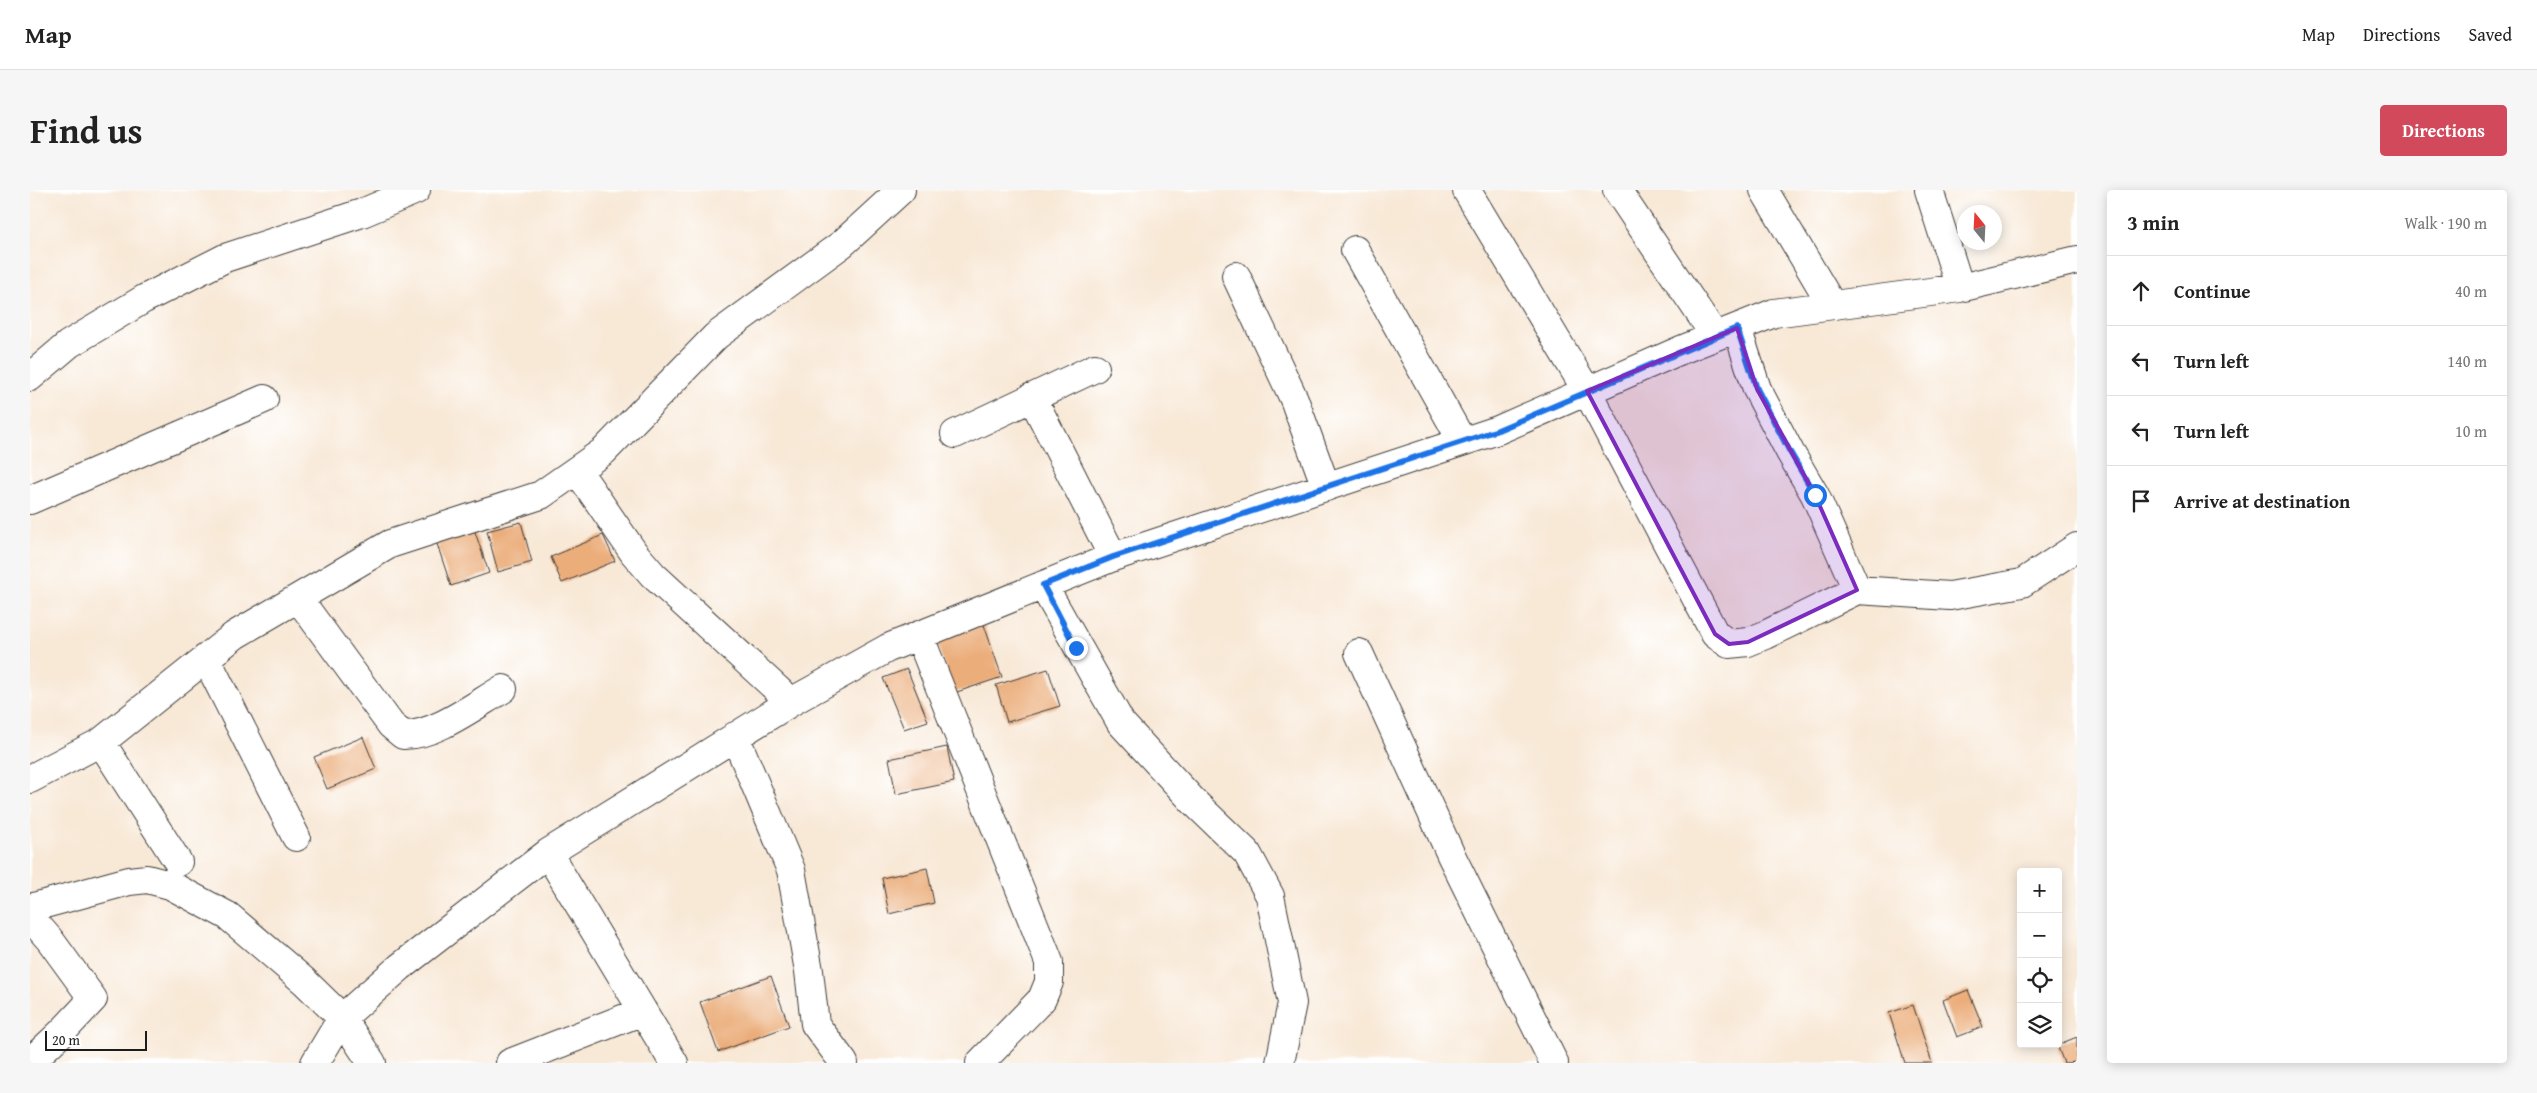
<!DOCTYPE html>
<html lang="en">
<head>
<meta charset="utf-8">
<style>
	:root { --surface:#fff; --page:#f6f6f6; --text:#222; --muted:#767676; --line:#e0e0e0; --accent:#d1495b }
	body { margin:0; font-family:"Gentium Book Plus",serif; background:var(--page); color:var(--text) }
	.controls { position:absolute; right:15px; bottom:15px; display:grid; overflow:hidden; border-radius:5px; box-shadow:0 2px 12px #0003 }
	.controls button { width:45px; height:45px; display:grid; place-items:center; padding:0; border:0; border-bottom:1px solid var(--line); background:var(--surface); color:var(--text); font:25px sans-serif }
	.compass { position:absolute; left:1927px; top:15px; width:45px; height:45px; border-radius:50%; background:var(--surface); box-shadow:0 2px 12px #0003; rotate:342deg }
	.scale { position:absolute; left:15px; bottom:12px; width:102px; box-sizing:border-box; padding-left:5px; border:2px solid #1c1c1c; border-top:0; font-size:14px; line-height:18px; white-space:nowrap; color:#1c1c1c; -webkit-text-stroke:4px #fff; paint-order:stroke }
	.stop { position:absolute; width:15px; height:15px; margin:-11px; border:4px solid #1a73e8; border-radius:50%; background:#fff }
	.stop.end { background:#1a73e8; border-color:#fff; box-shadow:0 1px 5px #0008 }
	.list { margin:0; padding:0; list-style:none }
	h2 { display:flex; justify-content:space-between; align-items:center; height:65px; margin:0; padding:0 20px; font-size:21px }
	h2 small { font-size:16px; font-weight:400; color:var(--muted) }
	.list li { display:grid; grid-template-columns:32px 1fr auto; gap:15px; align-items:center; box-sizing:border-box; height:70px; padding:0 20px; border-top:1px solid var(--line) }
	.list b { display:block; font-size:19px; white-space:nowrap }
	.list em { font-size:16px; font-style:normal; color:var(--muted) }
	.icon { flex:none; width:28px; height:28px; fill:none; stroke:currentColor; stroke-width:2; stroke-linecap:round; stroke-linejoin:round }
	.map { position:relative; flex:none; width:2047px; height:873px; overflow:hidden; border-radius:5px }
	header { display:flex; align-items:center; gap:30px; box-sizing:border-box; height:70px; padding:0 25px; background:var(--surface); border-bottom:1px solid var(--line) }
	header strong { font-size:24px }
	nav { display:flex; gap:28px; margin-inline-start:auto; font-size:18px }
	.intro { display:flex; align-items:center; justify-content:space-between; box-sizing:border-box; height:120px; padding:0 30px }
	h1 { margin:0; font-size:35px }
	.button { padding:12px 22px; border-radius:5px; background:var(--accent); color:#fff; font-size:18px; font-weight:700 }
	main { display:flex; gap:30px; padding:0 30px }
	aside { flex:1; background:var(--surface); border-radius:5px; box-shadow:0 2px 12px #0003 }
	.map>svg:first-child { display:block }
	.building { fill:#ebad7a }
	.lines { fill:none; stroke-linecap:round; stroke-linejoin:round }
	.street-casing { stroke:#3d3b38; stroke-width:30 }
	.street { stroke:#fff; stroke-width:28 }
	.route { stroke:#1a73e8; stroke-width:6 }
	.marked { fill:#7b2cbf; fill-opacity:0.2; stroke:#7b2cbf; stroke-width:4; stroke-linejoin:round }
</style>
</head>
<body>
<header>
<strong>Map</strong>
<nav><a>Map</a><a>Directions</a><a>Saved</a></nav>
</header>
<div class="intro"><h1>Find us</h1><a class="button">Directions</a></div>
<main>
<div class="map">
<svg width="2047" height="873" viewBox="0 0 2047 873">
	<rect width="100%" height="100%" fill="#fff"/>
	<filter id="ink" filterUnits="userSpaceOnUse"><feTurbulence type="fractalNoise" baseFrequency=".02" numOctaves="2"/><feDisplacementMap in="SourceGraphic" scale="10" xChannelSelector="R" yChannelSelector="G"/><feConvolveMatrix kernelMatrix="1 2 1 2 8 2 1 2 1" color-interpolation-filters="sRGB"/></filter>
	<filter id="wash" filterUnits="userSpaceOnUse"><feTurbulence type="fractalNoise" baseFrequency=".0096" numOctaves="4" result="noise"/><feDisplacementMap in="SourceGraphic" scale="20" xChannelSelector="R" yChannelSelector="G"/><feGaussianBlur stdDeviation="1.12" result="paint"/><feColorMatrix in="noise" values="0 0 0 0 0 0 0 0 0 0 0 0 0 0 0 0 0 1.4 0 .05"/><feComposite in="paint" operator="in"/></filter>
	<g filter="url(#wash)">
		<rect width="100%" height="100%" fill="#f8e8d6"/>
		<g id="blocks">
			<!-- building -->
			<path class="building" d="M 491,332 L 502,372 L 468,382 L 457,341 Z
				M 444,339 L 459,383 L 421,396 L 406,351 Z
				M 573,345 L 585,371 L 532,393 L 521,367 Z
				M 953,432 L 972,487 L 924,503 L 905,448 Z
				M 877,479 L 898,531 L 874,539 L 853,488 Z
				M 1018,479 L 1030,516 L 977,532 L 966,495 Z
				M 333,547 L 346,579 L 297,599 L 284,567 Z
				M 917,557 L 924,592 L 866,604 L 859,569 Z
				M 897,678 L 904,713 L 859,724 L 852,688 Z
				M 741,786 L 759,836 L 688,862 L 670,812 Z
				M 1938,800 L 1953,837 L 1927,847 L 1913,810 Z
				M 1883,815 L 1902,873 L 1875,873 L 1859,823 Z
				M 2047,847 L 2047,872 L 2034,873 L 2027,855 Z"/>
		</g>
	</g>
	<g filter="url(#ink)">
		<use href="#blocks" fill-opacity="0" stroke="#3d3b38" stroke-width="1"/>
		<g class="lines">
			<defs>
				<path id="street" d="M 1587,0 L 1685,146
					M 1734,0 L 1802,115
					M 1899,0 L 1930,98
					M 1437,1 L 1557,201 L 1685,444 L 1699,454 L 1718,452 L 1735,445 L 1827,400 L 1920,406 L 1992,393 L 2047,357
					M 1325,60 L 1432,251
					M 1206,86 L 1264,209 L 1296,297
					M 1707,138 L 1727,199 L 1760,262 L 1785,305 L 1827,400
					M 0,187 L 39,154 L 114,109 L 195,68 L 332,23 L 386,0
					M 1002,207 L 1083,367
					M 925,244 L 1065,178
					M 547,280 L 604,363 L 623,385 L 761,512
					M 0,310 L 234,209
					M 1013,395 L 1091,533 L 1164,612 L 1217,663 L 1240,706 L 1262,813 L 1250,873
					M 268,408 L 361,535 L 373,545 C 405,546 445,515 473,499
					M 889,445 L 1019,772 L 1019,792 L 1012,809 L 950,873
					M 1329,463 L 1421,665 L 1524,873
					M 176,468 L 266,647
					M 705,546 L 761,680 L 779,781 L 785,834 L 814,873
					M 71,552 L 148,672
					M 0,589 L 71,552 L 205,445 L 360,354 L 511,305 L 574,261 L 686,146 L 812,54 L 871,0
					M 518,663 L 644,873
					M 0,718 L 99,691 L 117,689 L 140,695 L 198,726 L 274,791 L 312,828 L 370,777 L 518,663 L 761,512 L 858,458 L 1083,367 L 1468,240 L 1651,160 L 1744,123 L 1930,98 L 2047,70
					M 0,727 L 20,750 L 63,809 L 32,842 L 0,872
					M 285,873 L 312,828 L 342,873
					M 480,873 L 613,821"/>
			</defs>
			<!-- street casing -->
			<use href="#street" class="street-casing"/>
			<!-- street -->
			<use href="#street" class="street"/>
		</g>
	</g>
	<g class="lines" filter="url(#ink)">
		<!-- route -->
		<path class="route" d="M 1046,458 L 1013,395 L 1083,367 L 1468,240 L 1707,138 L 1727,199 L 1760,262 L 1785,305"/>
	</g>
	<!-- marked area -->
	<path class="marked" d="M 1707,138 L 1727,199 L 1785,305 L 1827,400 L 1718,452 L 1699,454 L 1685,444 L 1557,201 Z"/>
</svg>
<div class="controls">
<button>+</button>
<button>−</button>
<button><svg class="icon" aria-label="locate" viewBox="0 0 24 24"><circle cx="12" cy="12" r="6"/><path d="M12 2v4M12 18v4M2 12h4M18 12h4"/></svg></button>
<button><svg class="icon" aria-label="layers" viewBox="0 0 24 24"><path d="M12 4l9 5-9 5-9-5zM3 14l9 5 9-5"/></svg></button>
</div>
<svg class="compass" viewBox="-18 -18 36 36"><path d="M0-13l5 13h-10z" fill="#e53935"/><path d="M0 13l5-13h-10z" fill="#767676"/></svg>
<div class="scale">20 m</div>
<div class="stop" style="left:1785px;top:305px"></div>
<div class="stop end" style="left:1046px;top:458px"></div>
</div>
<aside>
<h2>3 min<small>Walk · 190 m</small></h2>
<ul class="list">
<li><svg class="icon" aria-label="ahead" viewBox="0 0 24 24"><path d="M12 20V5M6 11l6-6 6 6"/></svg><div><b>Continue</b></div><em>40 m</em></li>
<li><svg class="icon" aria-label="left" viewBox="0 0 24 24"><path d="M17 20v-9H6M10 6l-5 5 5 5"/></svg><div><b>Turn left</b></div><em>140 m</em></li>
<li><svg class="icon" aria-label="left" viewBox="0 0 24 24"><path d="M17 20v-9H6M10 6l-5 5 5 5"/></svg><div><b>Turn left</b></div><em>10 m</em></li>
<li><svg class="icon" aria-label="arrive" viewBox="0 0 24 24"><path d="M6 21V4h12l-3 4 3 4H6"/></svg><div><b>Arrive at destination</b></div></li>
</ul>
</aside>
</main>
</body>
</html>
